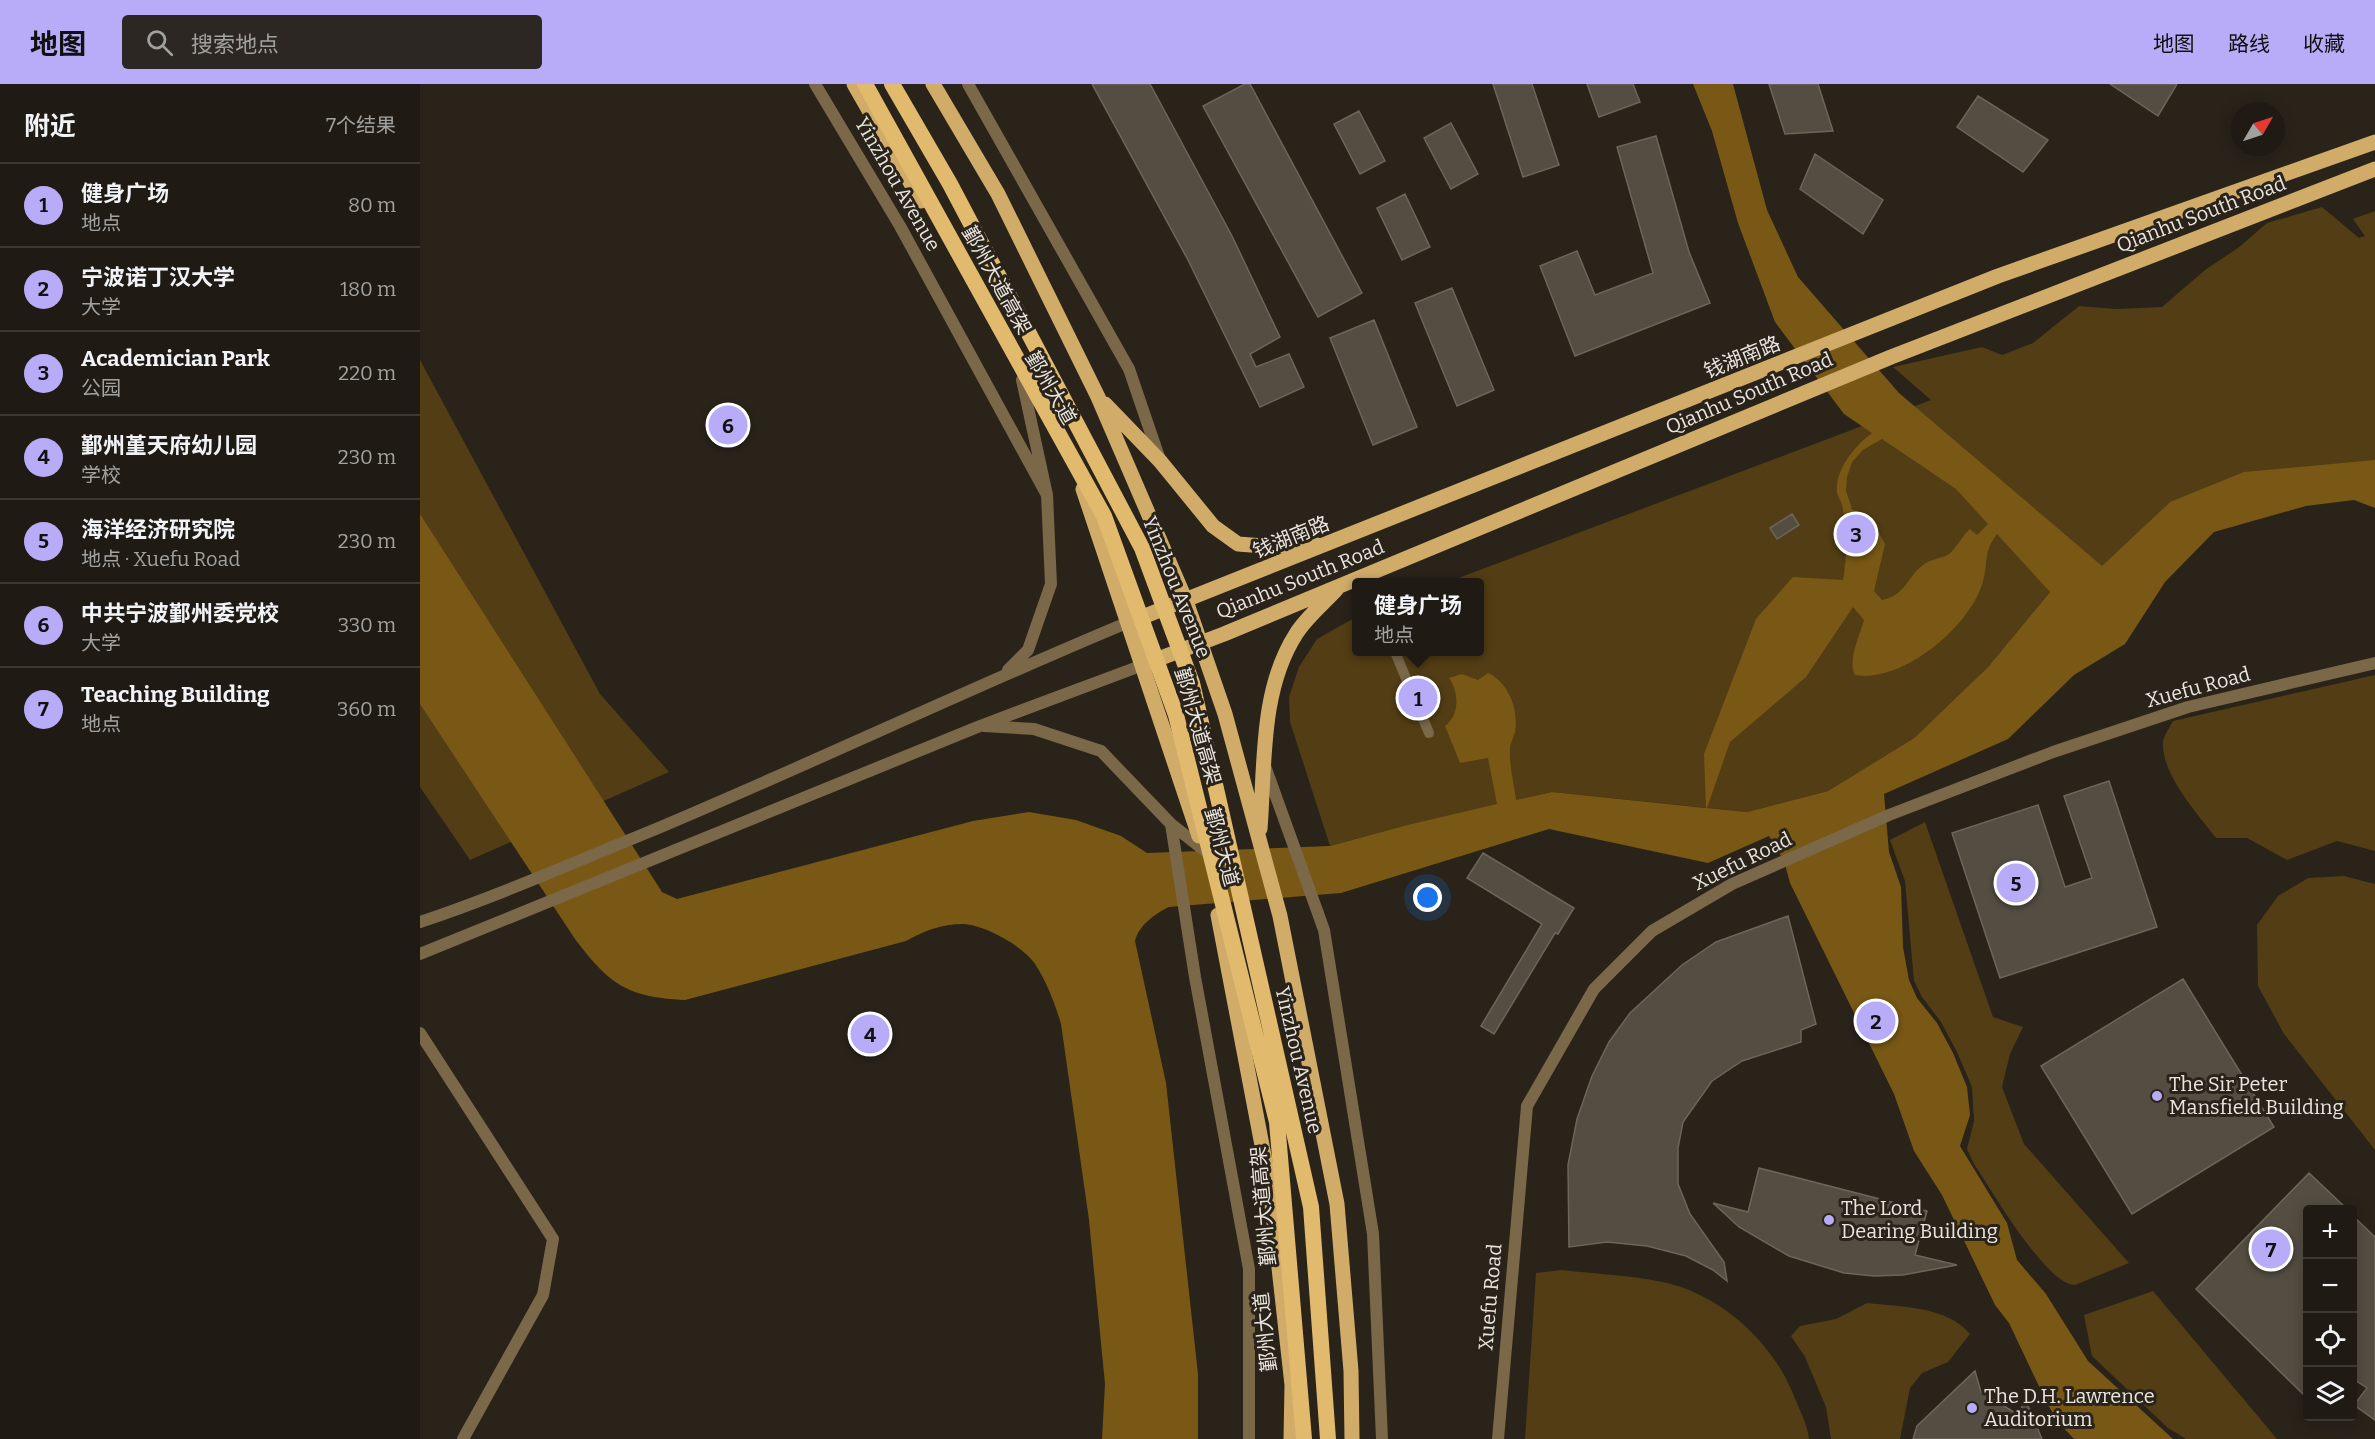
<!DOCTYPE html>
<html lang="zh">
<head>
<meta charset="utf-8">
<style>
	:root { --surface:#1f1a14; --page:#2c2722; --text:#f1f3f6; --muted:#a1a1a0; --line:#3c3834; --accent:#b8abf7 }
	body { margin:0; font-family:Bitter,"Noto Sans SC",serif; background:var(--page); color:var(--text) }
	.controls { position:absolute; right:18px; bottom:18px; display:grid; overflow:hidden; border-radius:6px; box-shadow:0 3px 15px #0003 }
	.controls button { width:54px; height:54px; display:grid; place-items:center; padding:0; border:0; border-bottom:2px solid var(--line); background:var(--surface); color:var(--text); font:30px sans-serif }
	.compass { position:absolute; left:1811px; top:18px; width:54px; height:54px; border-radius:50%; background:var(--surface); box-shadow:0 3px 15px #0003; rotate:51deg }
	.you { position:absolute; left:1008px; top:814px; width:21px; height:21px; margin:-15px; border:4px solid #fff; border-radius:50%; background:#1a73e8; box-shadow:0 0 0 9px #1a73e833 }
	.badge { display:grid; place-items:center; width:39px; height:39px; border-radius:50%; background:var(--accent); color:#111; font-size:20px; font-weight:700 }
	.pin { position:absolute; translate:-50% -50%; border:3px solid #fff; box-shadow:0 2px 6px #0006 }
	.popup { position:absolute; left:932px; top:494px; width:132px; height:78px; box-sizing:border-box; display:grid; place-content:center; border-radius:6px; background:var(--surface); filter:drop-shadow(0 2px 4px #0005); font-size:20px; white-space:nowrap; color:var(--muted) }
	.popup b { font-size:22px; color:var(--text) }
	.popup::after { content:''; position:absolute; left:50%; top:100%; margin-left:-12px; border:12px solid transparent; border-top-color:var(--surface) }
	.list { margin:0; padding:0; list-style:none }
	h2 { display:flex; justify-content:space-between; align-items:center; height:78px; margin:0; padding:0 24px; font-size:26px }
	h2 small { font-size:20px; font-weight:400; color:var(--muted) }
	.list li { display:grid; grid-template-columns:39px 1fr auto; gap:18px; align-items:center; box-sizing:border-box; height:84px; padding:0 24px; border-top:2px solid var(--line) }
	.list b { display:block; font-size:22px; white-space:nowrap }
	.list p { margin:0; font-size:20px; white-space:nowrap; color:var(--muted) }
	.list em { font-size:20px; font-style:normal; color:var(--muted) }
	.icon { flex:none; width:33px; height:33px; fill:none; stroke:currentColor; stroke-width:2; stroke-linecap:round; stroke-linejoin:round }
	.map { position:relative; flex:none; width:1955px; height:1355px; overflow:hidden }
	header { display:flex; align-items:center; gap:36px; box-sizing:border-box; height:84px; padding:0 30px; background:var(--accent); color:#111 }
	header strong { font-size:28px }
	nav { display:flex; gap:33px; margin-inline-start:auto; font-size:21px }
	.search { width:420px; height:54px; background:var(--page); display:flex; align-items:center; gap:15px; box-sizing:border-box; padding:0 21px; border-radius:6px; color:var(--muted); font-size:22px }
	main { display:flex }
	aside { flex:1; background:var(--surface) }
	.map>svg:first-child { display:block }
	.green { fill:#523d14 }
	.water { fill:#785814; fill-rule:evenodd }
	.building { fill:#534d42; stroke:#6c665a; stroke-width:1.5 }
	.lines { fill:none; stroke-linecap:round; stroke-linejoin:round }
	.pedestrian { stroke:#7a6849; stroke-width:10 }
	.minor { stroke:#7a6849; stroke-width:12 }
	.tertiary { stroke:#7a6849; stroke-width:12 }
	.primary { stroke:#d1ac69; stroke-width:15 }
	.trunk-bridge { stroke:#e2ba6e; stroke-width:16 }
	.poi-dot { fill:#b8abf7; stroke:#29231a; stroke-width:2 }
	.labels { text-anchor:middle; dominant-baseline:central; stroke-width:6; stroke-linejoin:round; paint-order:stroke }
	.street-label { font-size:20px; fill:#e9e5de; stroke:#29231a }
	.poi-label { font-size:20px; fill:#e9e5de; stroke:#29231a; text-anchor:start }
</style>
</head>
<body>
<header>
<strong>地图</strong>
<div class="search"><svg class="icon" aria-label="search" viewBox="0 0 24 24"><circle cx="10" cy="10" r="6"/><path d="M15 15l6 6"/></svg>搜索地点</div>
<nav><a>地图</a><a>路线</a><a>收藏</a></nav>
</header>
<main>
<aside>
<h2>附近<small>7个结果</small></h2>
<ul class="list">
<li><span class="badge">1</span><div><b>健身广场</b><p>地点</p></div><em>80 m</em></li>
<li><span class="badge">2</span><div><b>宁波诺丁汉大学</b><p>大学</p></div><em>180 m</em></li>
<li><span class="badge">3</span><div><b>Academician Park</b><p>公园</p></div><em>220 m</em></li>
<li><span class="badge">4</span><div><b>鄞州堇天府幼儿园</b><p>学校</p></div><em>230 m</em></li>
<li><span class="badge">5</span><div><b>海洋经济研究院</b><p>地点 · Xuefu Road</p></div><em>230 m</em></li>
<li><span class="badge">6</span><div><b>中共宁波鄞州委党校</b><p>大学</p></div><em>330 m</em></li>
<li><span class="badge">7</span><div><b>Teaching Building</b><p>地点</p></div><em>360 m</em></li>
</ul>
</aside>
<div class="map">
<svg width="1955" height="1355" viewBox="0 0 1955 1355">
	<rect width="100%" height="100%" fill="#29231a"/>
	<!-- green -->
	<path class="green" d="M 1902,123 L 1939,154 L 1945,152 L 1933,135 L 1955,127 L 1955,380 L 1750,418 L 1682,483 L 1630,508 L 1568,583 L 1494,654 L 1408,707 L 1327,728 L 1132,708 L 987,741 L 910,762 L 870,638 L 869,613 L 879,583 L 897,555 L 936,533 L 936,568 L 1060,568 L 1060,498 L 1028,498 L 1511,316 L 1473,283 L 1562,263 L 1582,271 L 1613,259 L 1659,222 L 1696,225 L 1742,223 L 1785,186 L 1818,164 L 1847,139 Z
		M 0,276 L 180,610 L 249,688 L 50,776 L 0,703 Z
		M 1955,591 L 1955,767 L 1917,757 L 1867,776 L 1827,754 L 1796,754 C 1777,729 1741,690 1743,658 C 1744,651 1750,643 1753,637 Z
		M 1505,738 L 1573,933 L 1603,943 L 1590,970 L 1582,1003 L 1604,1060 L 1709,1179 L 1655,1201 C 1626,1201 1571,1105 1554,1080 L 1547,1065 L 1554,1037 L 1552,1003 L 1537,968 L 1521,938 L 1502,913 L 1494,897 L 1485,797 L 1470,756 Z
		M 1924,792 L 1955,800 L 1955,1066 L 1864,950 L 1838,902 L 1837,841 L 1858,812 L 1888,794 Z
		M 1142,1186 C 1175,1190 1210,1191 1243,1198 C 1300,1210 1353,1258 1374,1312 C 1379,1325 1388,1341 1389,1355 L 1105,1355 L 1116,1189 Z
		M 1733,1207 L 1857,1355 L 1766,1355 L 1748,1344 L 1672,1272 L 1664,1231 Z
		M 1447,1219 C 1481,1223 1527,1222 1550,1250 L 1528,1278 L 1502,1289 L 1490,1304 L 1480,1355 L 1411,1355 L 1406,1323 L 1385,1273 L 1371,1252 L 1380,1242 L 1416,1235 Z"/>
	<!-- water -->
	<path class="water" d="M 1273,0 L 1313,0 L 1347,126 L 1378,193 L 1479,309 L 1682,482 L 1750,418 L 1824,388 L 1955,376 L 1955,424 L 1934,416 L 1886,422 L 1794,448 L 1745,498 L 1705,560 L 1654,591 L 1588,655 L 1464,710 L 1469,768 L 1481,803 L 1483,863 L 1489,896 L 1497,914 L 1517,939 L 1533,969 L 1547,1003 L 1550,1031 L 1540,1062 L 1587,1139 L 1597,1176 L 1626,1210 L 1668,1277 L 1753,1355 L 1654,1355 L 1638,1338 L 1627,1319 L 1589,1239 L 1575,1221 L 1522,1111 L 1494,1067 L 1474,1010 L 1370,799 L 1364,777 L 1349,752 L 1288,779 L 1129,745 L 921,809 L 749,823 C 735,830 719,841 715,857 L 746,999 L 778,1290 L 778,1355 L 682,1355 L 685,1300 L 669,1136 L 641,940 C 635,920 627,898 615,880 C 603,862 565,841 543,840 C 522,840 503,847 486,857 L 265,916 C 207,913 190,901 155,855 L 0,620 L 0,430 L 242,808 L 257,815 L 553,737 L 609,728 L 656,736 L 701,752 L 727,769 L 910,762 L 987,741 L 1077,720 L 1068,674 L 1040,679 L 1025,642 C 1040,631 1039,608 1029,594 L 1042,590 L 1058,596 L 1068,589 C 1088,598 1099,625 1095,648 C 1094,653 1090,659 1090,665 C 1089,681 1094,700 1096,716 L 1132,708 L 1286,724 L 1284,670 L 1336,535 L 1373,493 L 1423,496 C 1427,472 1428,444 1422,421 C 1421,416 1417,412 1417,408 C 1415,385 1435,362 1452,349 L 1424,330 L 1355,238 L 1318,139 L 1292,47 ZM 1462,355 L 1536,405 L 1568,440 L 1557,451 L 1550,445 C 1543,451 1534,467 1529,470 C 1521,475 1510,475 1503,481 C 1487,493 1485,512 1462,516 L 1454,507 L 1465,460 L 1457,445 L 1432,425 L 1426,407 L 1427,393 L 1432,378 L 1443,366 ZM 1577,450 L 1630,508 L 1568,583 L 1494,654 L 1408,707 L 1327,728 L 1287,724 L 1310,658 L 1386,593 L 1433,523 L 1444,536 C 1440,551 1427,577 1435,591 C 1482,599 1547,545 1562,501 C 1569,479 1562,470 1577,450 Z"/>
	<!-- building -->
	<path class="building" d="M 672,0 L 730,0 L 812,152 L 860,253 L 830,270 L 836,283 L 869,270 L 884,303 L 840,323 L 768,176 Z
		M 825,0 L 830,0 L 942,209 L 898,233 L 783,22 Z
		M 1073,0 L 1112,0 L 1139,81 L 1103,93 Z
		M 1167,0 L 1213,0 L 1220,18 L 1179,33 Z
		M 1349,0 L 1398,0 L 1413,47 L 1365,50 Z
		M 1690,0 L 1757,0 L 1738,32 Z
		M 1558,12 L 1628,56 L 1603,88 L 1537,43 Z
		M 939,27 L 965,77 L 940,90 L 914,40 Z
		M 1031,39 L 1058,90 L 1031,105 L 1004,54 Z
		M 1236,52 L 1269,168 L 1290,219 L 1155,272 L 1120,182 L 1157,167 L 1175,211 L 1233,189 L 1197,63 Z
		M 1395,70 L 1463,116 L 1443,150 L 1380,105 Z
		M 985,110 L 1010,163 L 982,176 L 957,124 Z
		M 1032,204 L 1074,306 L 1037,322 L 995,219 Z
		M 954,236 L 997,343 L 953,361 L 910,254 Z
		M 1372,430 L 1379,441 L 1357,455 L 1350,444 Z
		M 1689,697 L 1737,843 L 1580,894 L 1532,749 L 1618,721 L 1645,803 L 1672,794 L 1644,712 Z
		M 1063,769 L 1154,824 L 1138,850 L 1135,849 L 1074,950 L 1061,942 L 1122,840 L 1047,794 Z
		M 1368,832 L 1396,940 L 1381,946 L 1381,958 L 1322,977 L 1292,997 L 1263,1038 L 1258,1064 L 1258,1100 L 1270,1130 L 1304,1178 L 1307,1197 L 1293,1186 L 1266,1172 L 1227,1162 L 1187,1158 L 1149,1163 L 1148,1081 L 1157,1035 L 1172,992 L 1189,958 L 1210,929 L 1262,881 L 1296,858 Z
		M 1763,895 L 1854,1043 L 1712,1130 L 1621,982 Z
		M 1339,1084 L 1507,1127 L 1495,1171 L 1537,1181 L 1483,1191 L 1454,1192 L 1424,1189 L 1369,1172 L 1319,1143 L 1293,1119 L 1328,1128 Z
		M 1889,1089 L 1927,1125 L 1887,1125 L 1887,1314 L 1776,1205 Z
		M 1932,1131 L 1955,1153 L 1955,1336 L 1934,1321 L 1947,1304 L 1932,1294 Z
		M 1555,1287 L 1561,1308 L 1597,1330 L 1606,1317 L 1622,1355 L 1493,1355 L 1497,1342 Z"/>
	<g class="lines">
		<!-- pedestrian -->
		<path class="pedestrian" d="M 975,568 L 1009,649"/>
		<!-- minor -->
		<path class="minor" d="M 0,949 L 133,1155 L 123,1211 L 43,1355"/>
		<!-- tertiary -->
		<path class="tertiary" d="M 395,0 L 480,142 L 627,411
			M 548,0 L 709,285 L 739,373
			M 588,586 L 608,566 L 631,500 L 627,411 L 602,296
			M 564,642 L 614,645 L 681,667 L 751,740 L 784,766
			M 845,682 L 904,846 L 953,1150 L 962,1355
			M 751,740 L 775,893 L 829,1185 L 829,1355
			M 0,838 C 81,811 157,777 236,745 C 395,678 550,604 709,538
			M 0,870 L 560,642 L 723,581
			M 1078,1355 L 1107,1022 L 1174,905 L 1232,847 L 1312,800 L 1469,731 L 1633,668 L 1768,623 L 1955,579"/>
		<!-- primary -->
		<path class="primary" d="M 434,0 L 501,117
			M 513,0 L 578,110 L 678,313 L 766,517 L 805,630 L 860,832 L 917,1120 L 931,1287 L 932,1355
			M 685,320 L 740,377 L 793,442 L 818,460 L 844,462 L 897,461
			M 663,405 L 779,752
			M 710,538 L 1578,192 L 1955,58
			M 725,580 L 804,550 L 1471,273 L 1955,85
			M 840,745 C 845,681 840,606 876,550 C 886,534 903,520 916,506
			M 798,831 L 850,1103 L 872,1301 L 871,1355"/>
		<!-- trunk-bridge -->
		<path class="trunk-bridge" d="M 445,0 L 684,432 L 756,631 L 857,1038 L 884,1355
			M 472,0 L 530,100 L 722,464 L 772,599 L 891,1123 L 908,1355"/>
	</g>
	<!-- markers -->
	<g class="poi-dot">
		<circle cx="1737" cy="1012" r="6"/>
		<circle cx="1409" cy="1136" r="6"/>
		<circle cx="1552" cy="1324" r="6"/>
	</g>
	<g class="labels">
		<!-- street labels -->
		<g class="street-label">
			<text transform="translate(478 100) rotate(60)">Yinzhou Avenue</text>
			<text transform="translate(1781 130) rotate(-21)">Qianhu South Road</text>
			<text transform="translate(577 196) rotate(61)">鄞州大道高架</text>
			<text transform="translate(1322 273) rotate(-22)">钱湖南路</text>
			<text transform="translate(631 304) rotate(60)">鄞州大道</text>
			<text transform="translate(1329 309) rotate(-23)">Qianhu South Road</text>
			<text transform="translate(871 453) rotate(-22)">钱湖南路</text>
			<text transform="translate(880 495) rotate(-22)">Qianhu South Road</text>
			<text transform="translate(757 503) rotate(68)">Yinzhou Avenue</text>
			<text transform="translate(1778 603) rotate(-15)">Xuefu Road</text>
			<text transform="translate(778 642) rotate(74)">鄞州大道高架</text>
			<text transform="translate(802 763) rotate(75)">鄞州大道</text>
			<text transform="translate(1322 777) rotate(-26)">Xuefu Road</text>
			<text transform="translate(879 976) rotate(77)">Yinzhou Avenue</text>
			<text transform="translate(843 1122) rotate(-95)">鄞州大道高架</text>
			<text transform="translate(1070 1213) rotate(-85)">Xuefu Road</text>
			<text transform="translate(845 1248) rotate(-96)">鄞州大道</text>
		</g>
		<!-- poi labels -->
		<g class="poi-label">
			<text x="1749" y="1000">The Sir Peter<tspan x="1749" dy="23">Mansfield Building</tspan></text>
			<text x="1421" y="1124">The Lord<tspan x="1421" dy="23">Dearing Building</tspan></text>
			<text x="1564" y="1312">The D.H. Lawrence<tspan x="1564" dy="23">Auditorium</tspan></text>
		</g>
	</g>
</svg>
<div class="controls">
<button>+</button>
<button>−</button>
<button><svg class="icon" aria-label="locate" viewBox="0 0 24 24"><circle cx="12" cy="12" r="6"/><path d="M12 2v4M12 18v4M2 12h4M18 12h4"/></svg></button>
<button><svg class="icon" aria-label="layers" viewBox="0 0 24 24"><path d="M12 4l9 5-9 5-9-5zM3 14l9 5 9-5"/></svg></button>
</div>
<svg class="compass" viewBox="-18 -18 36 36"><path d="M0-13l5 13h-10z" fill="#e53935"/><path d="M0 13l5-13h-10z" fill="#a1a1a0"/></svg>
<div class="you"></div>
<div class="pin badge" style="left:998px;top:614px">1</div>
<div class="popup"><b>健身广场</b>地点</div>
<div class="pin badge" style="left:1456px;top:937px">2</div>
<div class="pin badge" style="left:1436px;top:450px">3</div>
<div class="pin badge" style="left:450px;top:950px">4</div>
<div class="pin badge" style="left:1596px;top:799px">5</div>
<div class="pin badge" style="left:308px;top:341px">6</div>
<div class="pin badge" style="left:1851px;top:1165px">7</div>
</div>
</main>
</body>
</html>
